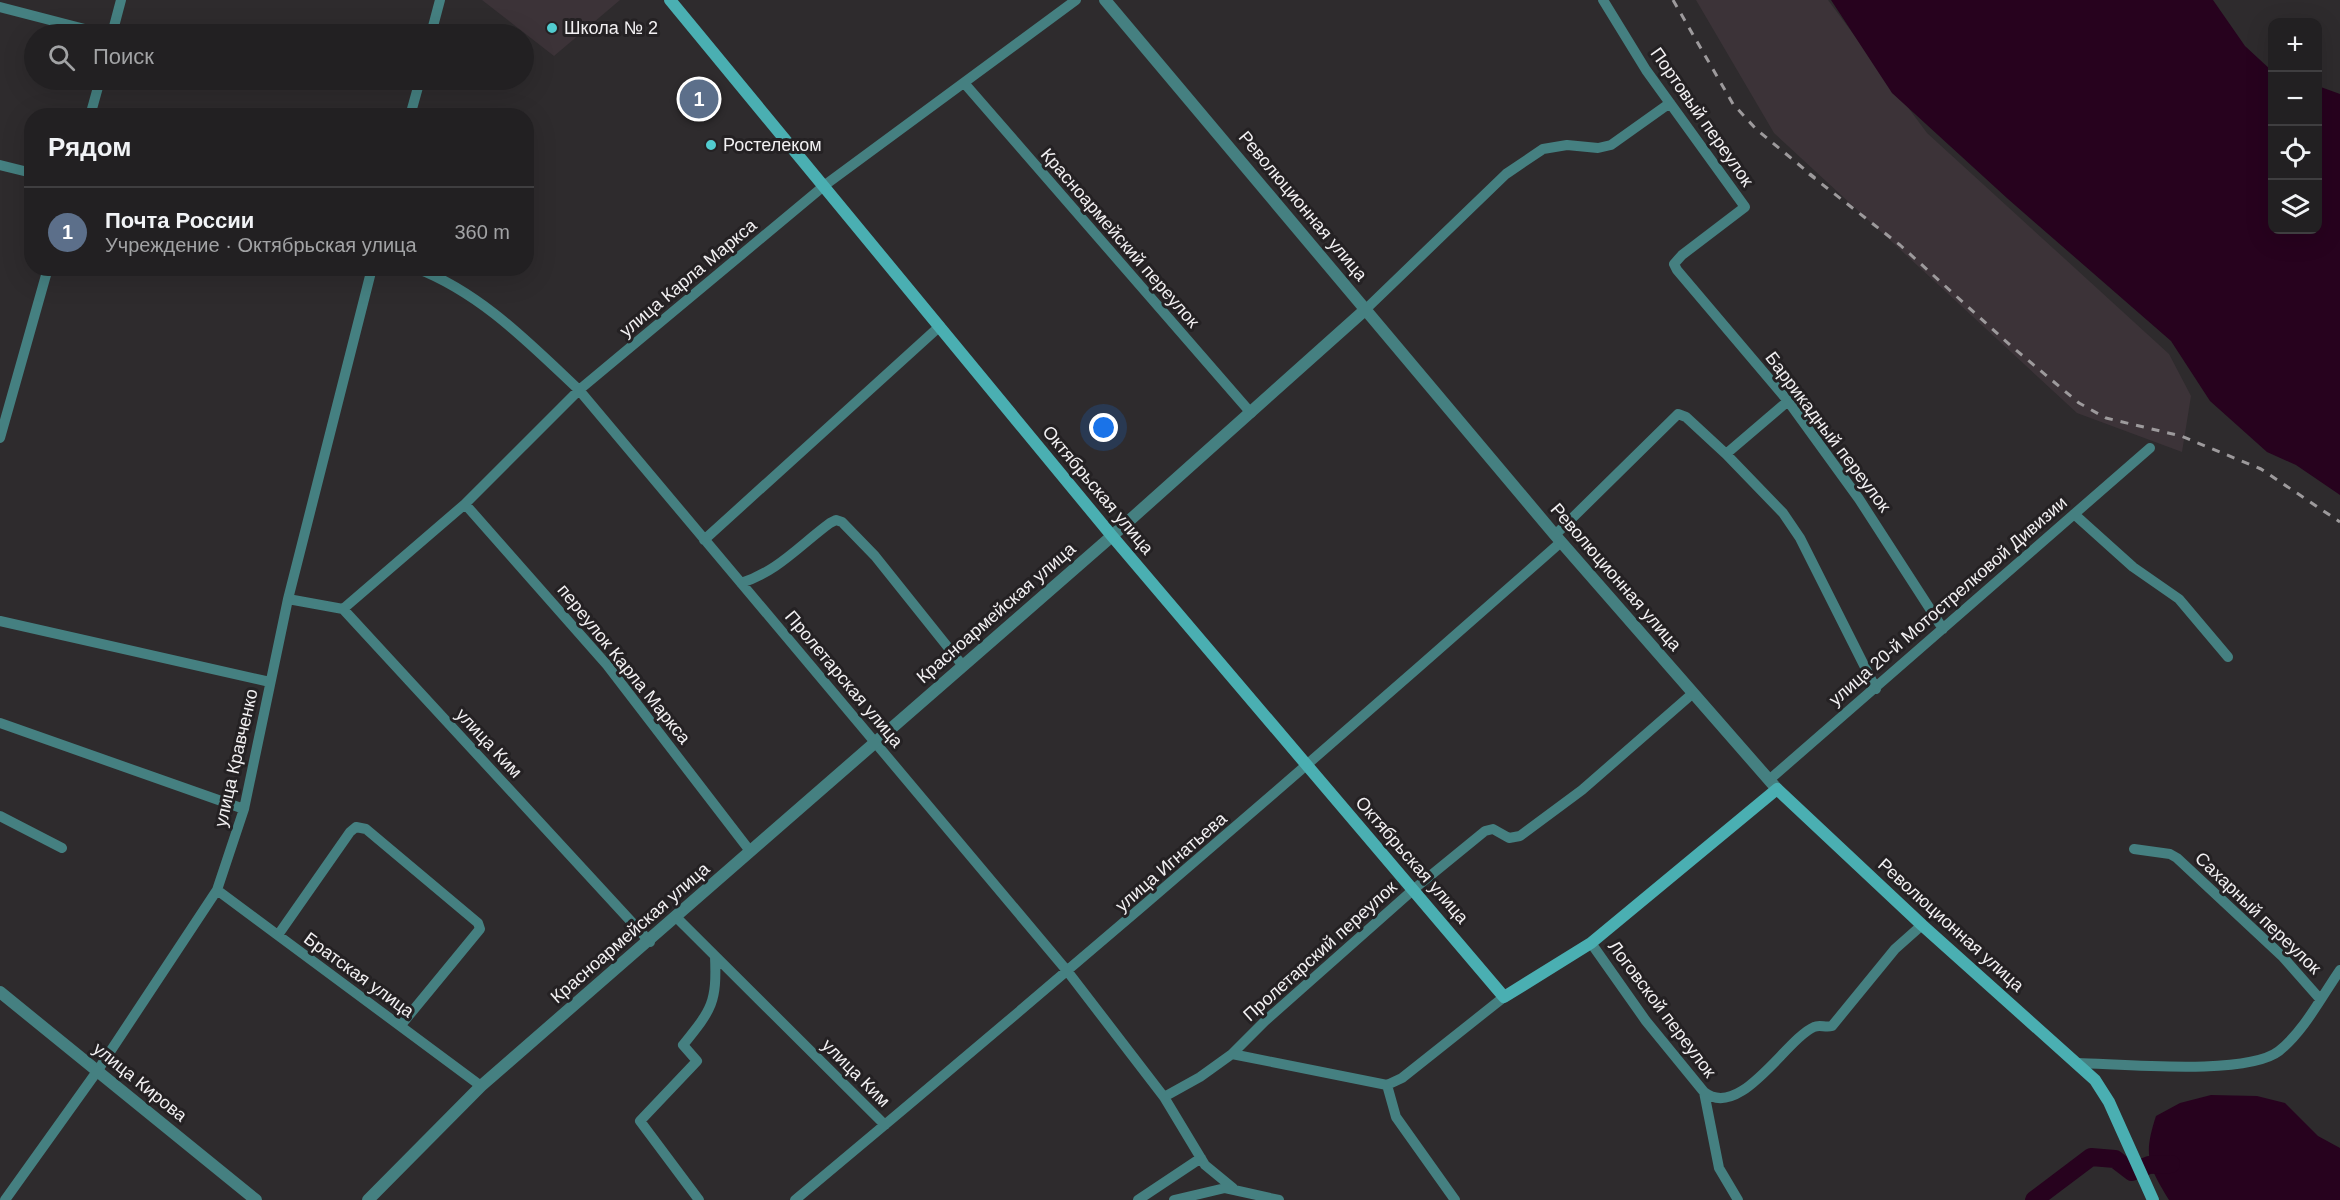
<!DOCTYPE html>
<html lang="ru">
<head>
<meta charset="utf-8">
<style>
	:root { --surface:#222022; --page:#2e2d2f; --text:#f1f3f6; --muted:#a2a3a5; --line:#3f3e40; --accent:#db2777 }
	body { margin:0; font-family:Arial,sans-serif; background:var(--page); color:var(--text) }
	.controls { position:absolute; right:18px; top:18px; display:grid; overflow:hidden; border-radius:12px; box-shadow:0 6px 24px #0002 }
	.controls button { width:54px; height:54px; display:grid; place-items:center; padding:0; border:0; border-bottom:2px solid var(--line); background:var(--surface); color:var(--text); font:30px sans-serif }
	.you { position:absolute; left:1104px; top:428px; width:21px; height:21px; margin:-15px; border:4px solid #fff; border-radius:50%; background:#1a73e8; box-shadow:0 0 0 9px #1a73e833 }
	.badge { display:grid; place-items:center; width:39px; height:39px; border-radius:50%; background:var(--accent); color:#fff; font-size:20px; font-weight:700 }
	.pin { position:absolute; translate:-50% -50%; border:3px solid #fff; box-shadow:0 2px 6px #0006 }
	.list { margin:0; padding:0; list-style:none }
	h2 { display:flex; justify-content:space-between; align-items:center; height:78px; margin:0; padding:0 24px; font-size:26px }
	h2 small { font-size:20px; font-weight:400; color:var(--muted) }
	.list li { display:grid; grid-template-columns:39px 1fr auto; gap:18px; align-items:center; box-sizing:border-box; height:90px; padding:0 24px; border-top:2px solid var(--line) }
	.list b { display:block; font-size:22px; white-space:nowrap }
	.list p { margin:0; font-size:20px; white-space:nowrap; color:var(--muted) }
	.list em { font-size:20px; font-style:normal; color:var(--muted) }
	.icon { flex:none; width:33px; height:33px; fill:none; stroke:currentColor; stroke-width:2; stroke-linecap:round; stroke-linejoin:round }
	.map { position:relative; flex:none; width:2340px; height:1200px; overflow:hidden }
	.search { position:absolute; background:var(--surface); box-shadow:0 6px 24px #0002; left:24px; top:24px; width:510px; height:66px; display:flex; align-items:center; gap:15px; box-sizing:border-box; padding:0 21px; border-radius:33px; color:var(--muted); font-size:22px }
	.panel { position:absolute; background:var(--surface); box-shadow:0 6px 24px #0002; left:24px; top:108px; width:510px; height:168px; border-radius:24px }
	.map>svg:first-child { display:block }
	.built { fill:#3c3338 }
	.water { fill:#27021e }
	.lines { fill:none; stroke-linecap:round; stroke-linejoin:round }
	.river { stroke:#27021e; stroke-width:18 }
	.minor { stroke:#458081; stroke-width:10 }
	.tertiary { stroke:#458081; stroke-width:12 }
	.secondary { stroke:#4aafb2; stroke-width:12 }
	.rail { stroke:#9d9a9c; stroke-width:3; stroke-dasharray:8 8; stroke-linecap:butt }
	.poi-dot { fill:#52ccd0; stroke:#242123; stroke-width:2 }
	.labels { text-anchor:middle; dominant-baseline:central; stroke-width:6; stroke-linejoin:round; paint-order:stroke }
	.poi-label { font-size:18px; fill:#f2f0f2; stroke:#242123; text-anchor:start }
	.street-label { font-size:18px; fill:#f2f0f2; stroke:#242123 }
</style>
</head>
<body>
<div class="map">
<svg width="2340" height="1200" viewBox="0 0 2340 1200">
	<rect width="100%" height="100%" fill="#2e2b2d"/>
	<!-- built -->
	<path class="built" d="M 482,0 L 620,0 L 554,56 Z
		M 1696,0 L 1828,0 L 1927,133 L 2169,354 L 2191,396 L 2182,452 L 2077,413 L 1774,133 Z"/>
	<!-- water -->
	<path class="water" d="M 1831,0 L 2213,0 L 2245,46 L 2272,71 L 2272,230 L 2318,230 L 2318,86 L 2340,94 L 2340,495 L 2296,465 L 2267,452 L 2210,401 L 2171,341 L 2008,199 L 1892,93 Z
		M 2211,1095 L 2257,1096 L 2285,1103 L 2318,1136 L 2340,1148 L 2340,1200 L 2169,1200 C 2148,1165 2143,1156 2156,1116 L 2180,1103 Z"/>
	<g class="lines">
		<!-- river -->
		<path class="river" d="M 2034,1200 L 2091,1157 L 2115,1159 L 2132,1172 L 2149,1165 L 2171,1164"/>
		<!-- minor -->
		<path class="minor" d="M 1603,0 L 1646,70 L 1745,207 L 1682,255 L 1674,264 L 1677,270 L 1788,401 L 1859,499 L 1943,629
			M 0,7 L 104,34
			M 112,34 L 121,0
			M 431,34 L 440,0
			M 965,84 L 1251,413
			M 90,116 L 100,80
			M 410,116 L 420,80
			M 0,165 L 32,173
			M 416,268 C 481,293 529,343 579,390 L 1068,972 L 1164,1097 L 1205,1165 L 1233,1188
			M 1366,309 L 1506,174 L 1543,149 L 1567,145 L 1598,148 L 1611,145 L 1670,103
			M 0,438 L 48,268
			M 1726,454 L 1788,401
			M 465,504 L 607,665 L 750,851
			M 2074,514 L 2133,567 L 2179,599 L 2228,657
			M 1555,535 L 1678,414 L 1686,417 L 1726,454 L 1783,513 L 1800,538 L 1876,689
			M 704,540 L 940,326
			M 741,583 C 777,572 800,545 830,523 L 836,520 L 842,522 L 875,556 L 963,666
			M 288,599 L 343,609 L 650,942
			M 343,609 L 465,504 L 579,390 L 825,185 L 1076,0
			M 0,621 L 270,682
			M 0,723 L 244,809
			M 1769,780 L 2150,448
			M 0,816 L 62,848
			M 2134,849 L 2170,854 L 2177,858 L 2282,956 L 2320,999
			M 217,890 L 481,1086
			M 676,917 L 885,1125
			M 278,935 L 350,832 L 356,827 L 366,829 L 478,923 L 480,929 L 401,1025
			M 1591,943 L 1646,1021 L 1704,1092 C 1740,1121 1786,1039 1814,1027 C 1820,1024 1825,1028 1832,1026 L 1895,949 L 1922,925
			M 1232,1054 L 1387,1085 L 1402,1078 L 1504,997
			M 2078,1063 C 2122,1064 2247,1076 2279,1051 C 2304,1031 2322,996 2340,970
			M 1387,1085 L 1396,1117 L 1455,1200
			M 1704,1092 L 1719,1168 L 1738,1200
			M 1164,1097 L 1200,1077 L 1232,1054 L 1265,1021 L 1414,889 L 1485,831 L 1493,829 L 1509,838 L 1520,836 L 1582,790 L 1692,694
			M 5,1200 L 98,1070 L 217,890 L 244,809 L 288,599 L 372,268
			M 699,1200 L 640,1121 L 697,1061 L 683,1045 C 712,1009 717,1003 715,956
			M 795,1200 C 1054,984 1309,765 1561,542
			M 1138,1200 L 1201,1158
			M 1174,1200 L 1225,1188 L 1279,1200"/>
		<!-- tertiary -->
		<path class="tertiary" d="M 1105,0 L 1555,535 L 1777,789
			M 0,992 L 256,1200
			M 368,1200 L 481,1086 L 1112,536 L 1366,309"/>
		<!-- secondary -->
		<path class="secondary" d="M 670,0 L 1112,536 L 1504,997 L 1591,943 L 1777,789 L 1922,925 L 2095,1080 L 2109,1102 L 2153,1200"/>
		<!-- rail -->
		<path class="rail" d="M 1673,0 L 1733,104 L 1756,129 L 1815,178
			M 1809,174 L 1900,245 L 2010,345 L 2079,403 L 2106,418 L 2181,436 L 2261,469 L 2340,522"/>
	</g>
	<!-- markers -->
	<g class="poi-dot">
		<circle cx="552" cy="28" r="6"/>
		<circle cx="711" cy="145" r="6"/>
	</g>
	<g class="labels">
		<!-- poi labels -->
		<g class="poi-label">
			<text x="564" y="28">Школа № 2</text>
			<text x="723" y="145">Ростелеком</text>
		</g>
		<!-- street labels -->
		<g class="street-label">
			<text transform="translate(1702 117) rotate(55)">Портовый переулок</text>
			<text transform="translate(1303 206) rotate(50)">Революционная улица</text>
			<text transform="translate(1120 238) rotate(49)">Красноармейский переулок</text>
			<text transform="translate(688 278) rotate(-40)">улица Карла Маркса</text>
			<text transform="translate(1828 432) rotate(53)">Баррикадный переулок</text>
			<text transform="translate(1098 490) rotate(50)">Октябрьская улица</text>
			<text transform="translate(1616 577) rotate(49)">Революционная улица</text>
			<text transform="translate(1948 601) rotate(-41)">улица 20-й Мотострелковой Дивизии</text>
			<text transform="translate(996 613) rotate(-41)">Красноармейская улица</text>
			<text transform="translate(624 664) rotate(51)">переулок Карла Маркса</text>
			<text transform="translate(844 679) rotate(50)">Пролетарская улица</text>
			<text transform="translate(489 743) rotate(47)">улица Ким</text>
			<text transform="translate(236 758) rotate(-77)">улица Кравченко</text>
			<text transform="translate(1412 860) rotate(49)">Октябрьская улица</text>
			<text transform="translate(1171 862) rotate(-41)">улица Игнатьева</text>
			<text transform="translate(2258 913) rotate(44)">Сахарный переулок</text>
			<text transform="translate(1951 925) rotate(42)">Революционная улица</text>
			<text transform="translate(630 933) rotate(-41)">Красноармейская улица</text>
			<text transform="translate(1320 951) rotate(-42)">Пролетарский переулок</text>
			<text transform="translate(359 975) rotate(36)">Братская улица</text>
			<text transform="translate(1662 1009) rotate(53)">Логовской переулок</text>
			<text transform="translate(856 1073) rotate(45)">улица Ким</text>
			<text transform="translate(140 1082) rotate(39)">улица Кирова</text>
		</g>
	</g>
</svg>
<div class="controls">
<button>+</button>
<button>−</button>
<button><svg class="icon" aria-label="locate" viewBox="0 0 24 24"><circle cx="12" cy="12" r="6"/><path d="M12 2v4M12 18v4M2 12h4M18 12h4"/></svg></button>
<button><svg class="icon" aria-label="layers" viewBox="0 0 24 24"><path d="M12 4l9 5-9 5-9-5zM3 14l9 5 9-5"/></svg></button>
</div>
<div class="you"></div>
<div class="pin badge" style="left:699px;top:99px;background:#5c6f8a">1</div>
<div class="search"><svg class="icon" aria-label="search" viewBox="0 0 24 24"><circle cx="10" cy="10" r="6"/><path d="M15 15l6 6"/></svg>Поиск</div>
<section class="panel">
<h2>Рядом<small></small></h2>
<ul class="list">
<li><span class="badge" style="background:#5c6f8a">1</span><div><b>Почта России</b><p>Учреждение · Октябрьская улица</p></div><em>360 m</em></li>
</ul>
</section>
</div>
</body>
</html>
